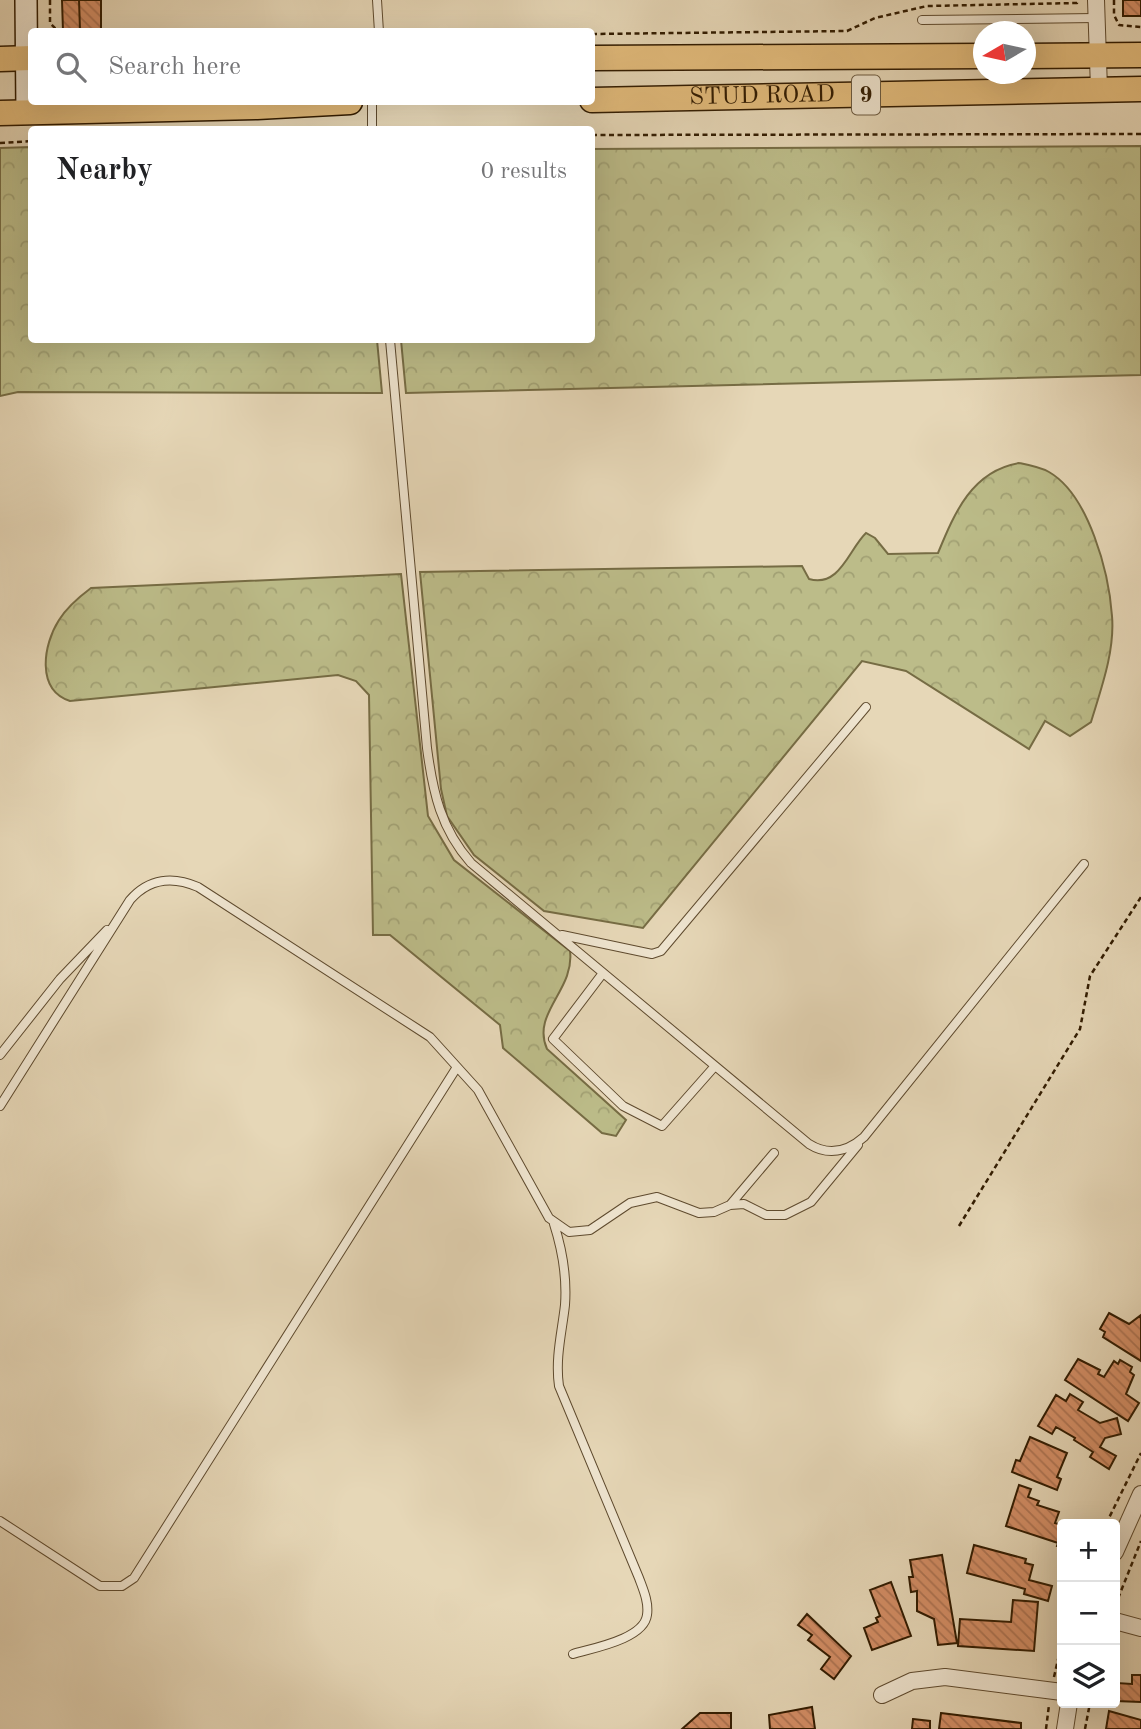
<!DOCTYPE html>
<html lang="en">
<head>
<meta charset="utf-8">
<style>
	:root { --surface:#fff; --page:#f2f2f2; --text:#202124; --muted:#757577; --line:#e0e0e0 }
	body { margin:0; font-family:"Old Standard TT",serif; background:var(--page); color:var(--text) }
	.controls { position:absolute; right:21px; bottom:21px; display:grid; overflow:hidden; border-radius:7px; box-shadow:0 7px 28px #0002 }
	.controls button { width:63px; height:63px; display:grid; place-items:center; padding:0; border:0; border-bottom:2px solid var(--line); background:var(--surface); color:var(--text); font:35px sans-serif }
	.compass { position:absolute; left:973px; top:21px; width:63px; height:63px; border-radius:50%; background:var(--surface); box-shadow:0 7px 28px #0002; rotate:261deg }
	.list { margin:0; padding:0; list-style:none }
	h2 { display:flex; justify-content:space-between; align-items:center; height:91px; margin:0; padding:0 28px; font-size:30px }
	h2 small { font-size:23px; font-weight:400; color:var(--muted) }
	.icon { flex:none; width:38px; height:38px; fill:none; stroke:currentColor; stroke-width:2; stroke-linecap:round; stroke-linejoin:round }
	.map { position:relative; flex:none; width:1141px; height:1729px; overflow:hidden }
	.search { position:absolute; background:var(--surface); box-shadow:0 7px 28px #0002; left:28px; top:28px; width:567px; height:77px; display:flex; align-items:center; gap:18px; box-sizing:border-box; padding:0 24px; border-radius:7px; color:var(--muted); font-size:26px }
	.panel { position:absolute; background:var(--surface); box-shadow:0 7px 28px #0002; left:28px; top:126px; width:567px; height:217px; border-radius:7px }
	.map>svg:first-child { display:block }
	.forest { fill:url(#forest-crowns); stroke:#766c44; stroke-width:2 }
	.building { fill:url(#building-back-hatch); stroke:#311b00; stroke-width:2 }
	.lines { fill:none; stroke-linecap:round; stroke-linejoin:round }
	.service-casing { stroke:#5e4a2e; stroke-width:10 }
	.minor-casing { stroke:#5e4a2e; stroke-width:18 }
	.secondary-casing { stroke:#311b00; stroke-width:24 }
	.trunk-casing { stroke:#311b00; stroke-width:27 }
	.path { stroke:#311b00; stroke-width:2.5; stroke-dasharray:5 3.5; stroke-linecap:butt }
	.service { stroke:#efe5d0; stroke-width:8 }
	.minor { stroke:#efe5d0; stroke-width:16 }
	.secondary { stroke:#efe5d0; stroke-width:21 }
	.trunk { stroke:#e3bc7c; stroke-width:24 }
	.labels { text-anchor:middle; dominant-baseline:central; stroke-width:5; stroke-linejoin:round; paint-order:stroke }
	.shield { fill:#efe5d0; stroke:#6a583e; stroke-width:2 }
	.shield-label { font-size:23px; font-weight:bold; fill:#311b00 }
	.street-label { font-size:24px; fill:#311b00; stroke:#efe5d0 }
</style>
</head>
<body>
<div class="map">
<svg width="1141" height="1729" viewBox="0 0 1141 1729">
	<defs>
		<pattern id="forest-crowns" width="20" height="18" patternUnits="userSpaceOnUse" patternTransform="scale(1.75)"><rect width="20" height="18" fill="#bcbc89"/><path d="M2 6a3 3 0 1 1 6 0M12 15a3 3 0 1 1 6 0" fill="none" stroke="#a2a174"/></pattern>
		<pattern id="building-back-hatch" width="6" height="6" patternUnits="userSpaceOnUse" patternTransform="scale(1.75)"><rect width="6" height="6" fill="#d48e66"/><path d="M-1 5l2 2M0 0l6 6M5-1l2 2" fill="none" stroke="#ad7352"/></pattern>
	</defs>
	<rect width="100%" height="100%" fill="#e6d7b7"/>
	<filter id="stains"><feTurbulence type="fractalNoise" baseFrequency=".00286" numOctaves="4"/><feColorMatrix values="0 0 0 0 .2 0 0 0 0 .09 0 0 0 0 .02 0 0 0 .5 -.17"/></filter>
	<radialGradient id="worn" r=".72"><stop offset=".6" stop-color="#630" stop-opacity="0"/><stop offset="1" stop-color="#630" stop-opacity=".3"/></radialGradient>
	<!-- forest -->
	<path class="forest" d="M 1141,146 L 1141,375 L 406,393 L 401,340 L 592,340 L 592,149 Z
		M 31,147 L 32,340 L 377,340 L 382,393 L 18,392 L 0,396 L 0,148 Z
		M 1019,463 C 1029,465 1040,467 1049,472 C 1089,495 1109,573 1112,616 C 1115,651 1101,689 1091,722 L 1070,736 L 1045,721 L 1029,749 L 906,671 L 862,661 L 643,928 L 544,911 L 474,855 L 447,816 L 441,789 L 420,572 L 802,566 L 809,579 C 840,588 849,549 866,533 L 875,538 L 888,554 L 938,553 C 955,512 972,471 1019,463 Z
		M 401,574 L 428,816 L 454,860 L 570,951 C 575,990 531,1013 547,1049 L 626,1120 L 616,1136 L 602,1133 L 503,1048 L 500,1025 L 390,935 L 373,935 L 369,695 L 356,681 L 338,675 L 70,701 C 36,690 43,645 59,620 C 67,607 79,597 91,588 Z"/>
	<!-- building -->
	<path class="building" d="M 62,0 L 79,0 L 80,30 L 63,31 Z
		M 79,0 L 101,0 L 101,30 L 80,30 Z
		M 1123,0 L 1141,0 L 1141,16 L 1123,16 Z
		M 1109,1313 L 1129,1324 L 1141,1315 L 1141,1361 L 1103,1337 L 1105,1332 L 1100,1329 Z
		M 1078,1359 L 1100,1370 L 1098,1374 L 1104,1377 L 1114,1361 L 1118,1364 L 1120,1360 L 1132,1367 L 1130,1372 L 1134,1375 L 1126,1394 L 1139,1403 L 1128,1421 L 1065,1380 Z
		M 1070,1394 L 1083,1402 L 1078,1410 L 1100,1423 L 1117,1418 L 1121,1434 L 1105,1438 L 1100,1447 L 1116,1456 L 1109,1469 L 1090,1457 L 1093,1452 L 1074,1440 L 1075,1438 L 1056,1427 L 1052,1434 L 1038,1426 L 1056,1395 L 1066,1401 Z
		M 1030,1437 L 1067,1453 L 1057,1477 L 1061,1479 L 1057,1490 L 1012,1472 L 1016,1460 L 1020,1461 Z
		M 1019,1485 L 1031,1489 L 1028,1497 L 1039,1501 L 1037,1505 L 1059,1512 L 1055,1523 L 1062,1525 L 1062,1547 L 1057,1546 L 1058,1543 L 1006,1526 Z
		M 974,1545 L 1026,1559 L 1025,1563 L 1033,1565 L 1029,1580 L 1052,1586 L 1048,1601 L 1024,1594 L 1025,1589 L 967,1573 Z
		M 942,1555 L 957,1643 L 938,1645 L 934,1619 L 917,1611 L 917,1591 L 911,1592 L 909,1577 L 913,1577 L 910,1560 Z
		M 891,1582 L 911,1636 L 872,1650 L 864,1628 L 878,1622 L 876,1618 L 880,1616 L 870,1590 Z
		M 1013,1600 L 1038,1602 L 1034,1651 L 958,1646 L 960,1619 L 1011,1622 Z
		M 807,1614 L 851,1656 L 834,1679 L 821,1669 L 830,1657 L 808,1640 L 812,1635 L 798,1625 Z
		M 1132,1675 L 1141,1675 L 1141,1702 L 1116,1701 L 1117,1683 L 1132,1684 Z
		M 812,1707 L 815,1729 L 770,1729 L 769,1715 Z
		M 1109,1711 L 1141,1720 L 1141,1729 L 1106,1729 Z
		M 700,1713 L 731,1713 L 731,1729 L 682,1729 Z
		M 941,1713 L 1021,1723 L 1021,1729 L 939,1729 Z
		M 913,1719 L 930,1721 L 930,1729 L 912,1729 Z"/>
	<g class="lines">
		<defs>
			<path id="service" d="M 377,0 L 379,32
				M 922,20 L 1096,18
				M 372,102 L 372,130
				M 390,340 L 427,748 C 433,793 441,829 471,863 L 809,1144 C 828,1156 847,1152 864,1137 L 1084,864
				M 562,935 L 652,954 L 661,951 L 866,707
				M 603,973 L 553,1039 L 623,1106 L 662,1126 L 715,1066
				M 0,1055 L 60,979 L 107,930
				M 0,1106 L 130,900 C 149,878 173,876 198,887 L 430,1037 L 478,1090 L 549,1218 L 569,1232 L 590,1230 L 630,1203 L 657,1197 L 699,1213 L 714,1212 L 730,1205 L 744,1204 L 766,1215 L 785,1215 L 811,1202 L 858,1145
				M 730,1205 L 774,1153
				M 554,1224 C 562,1249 567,1277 565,1305 C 562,1332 555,1358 559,1386 L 639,1578 C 643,1589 649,1602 647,1615 C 644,1639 593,1648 573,1654
				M 0,1521 L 100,1586 L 122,1586 L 134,1578 L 457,1067"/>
			<path id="minor" d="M 1096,0 L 1099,89
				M 1115,1552 L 1141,1494
				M 1115,1621 L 1141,1628
				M 882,1695 L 912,1681 L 945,1677 L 1062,1692
				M 1065,1729 L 1069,1703"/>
			<path id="secondary" d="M 26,0 L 27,112"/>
			<g id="trunk">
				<path d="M 1026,56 L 1141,55"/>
				<path d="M 592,58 L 984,56"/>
				<path d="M 0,59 L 32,58"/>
				<path id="s1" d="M 592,100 L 1141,89"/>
				<path d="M 0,113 L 257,107 L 350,102"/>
			</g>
		</defs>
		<!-- service casing -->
		<use href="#service" class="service-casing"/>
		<!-- minor casing -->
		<use href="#minor" class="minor-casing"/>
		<!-- secondary casing -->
		<use href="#secondary" class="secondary-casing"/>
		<!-- trunk casing -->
		<use href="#trunk" class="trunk-casing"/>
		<!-- path -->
		<path class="path" d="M 50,0 L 50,23 L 59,32
			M 1114,0 L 1114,15 L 1119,25 L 1141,27
			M 111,32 L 191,32
			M 592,34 L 847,31 L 875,18 L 927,6 L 1077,3 L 1077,0
			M 300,130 L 336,128
			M 592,135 L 1141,134
			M 0,143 L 32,141
			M 959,1226 L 1080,1029 L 1090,976 L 1141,897
			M 1106,1524 L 1141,1453
			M 1115,1606 L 1141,1541
			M 1054,1677 L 1062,1642
			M 1046,1729 L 1049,1705
			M 1085,1729 L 1090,1703"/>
		<!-- service -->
		<use href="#service" class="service"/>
		<!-- minor -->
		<use href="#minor" class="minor"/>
		<!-- secondary -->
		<use href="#secondary" class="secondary"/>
		<!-- trunk -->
		<use href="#trunk" class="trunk"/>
	</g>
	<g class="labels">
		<!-- shield labels -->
		<rect class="shield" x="852" y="75.5" width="28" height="39" rx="5"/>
		<g class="shield-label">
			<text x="866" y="95">9</text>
		</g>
		<!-- street labels -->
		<g class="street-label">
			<text stroke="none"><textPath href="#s1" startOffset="170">STUD ROAD</textPath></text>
		</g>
	</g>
	<rect width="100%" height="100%" filter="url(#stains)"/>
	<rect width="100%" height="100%" fill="url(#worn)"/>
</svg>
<div class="controls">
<button>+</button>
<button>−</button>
<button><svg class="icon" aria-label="layers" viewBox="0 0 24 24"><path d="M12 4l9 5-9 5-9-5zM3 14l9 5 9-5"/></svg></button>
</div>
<svg class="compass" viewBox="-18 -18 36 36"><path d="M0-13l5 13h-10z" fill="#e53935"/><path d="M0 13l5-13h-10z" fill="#757577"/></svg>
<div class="search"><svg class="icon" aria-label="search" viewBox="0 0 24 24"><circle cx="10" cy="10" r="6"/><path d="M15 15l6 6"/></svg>Search here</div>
<section class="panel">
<h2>Nearby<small>0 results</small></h2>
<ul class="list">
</ul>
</section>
</div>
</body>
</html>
